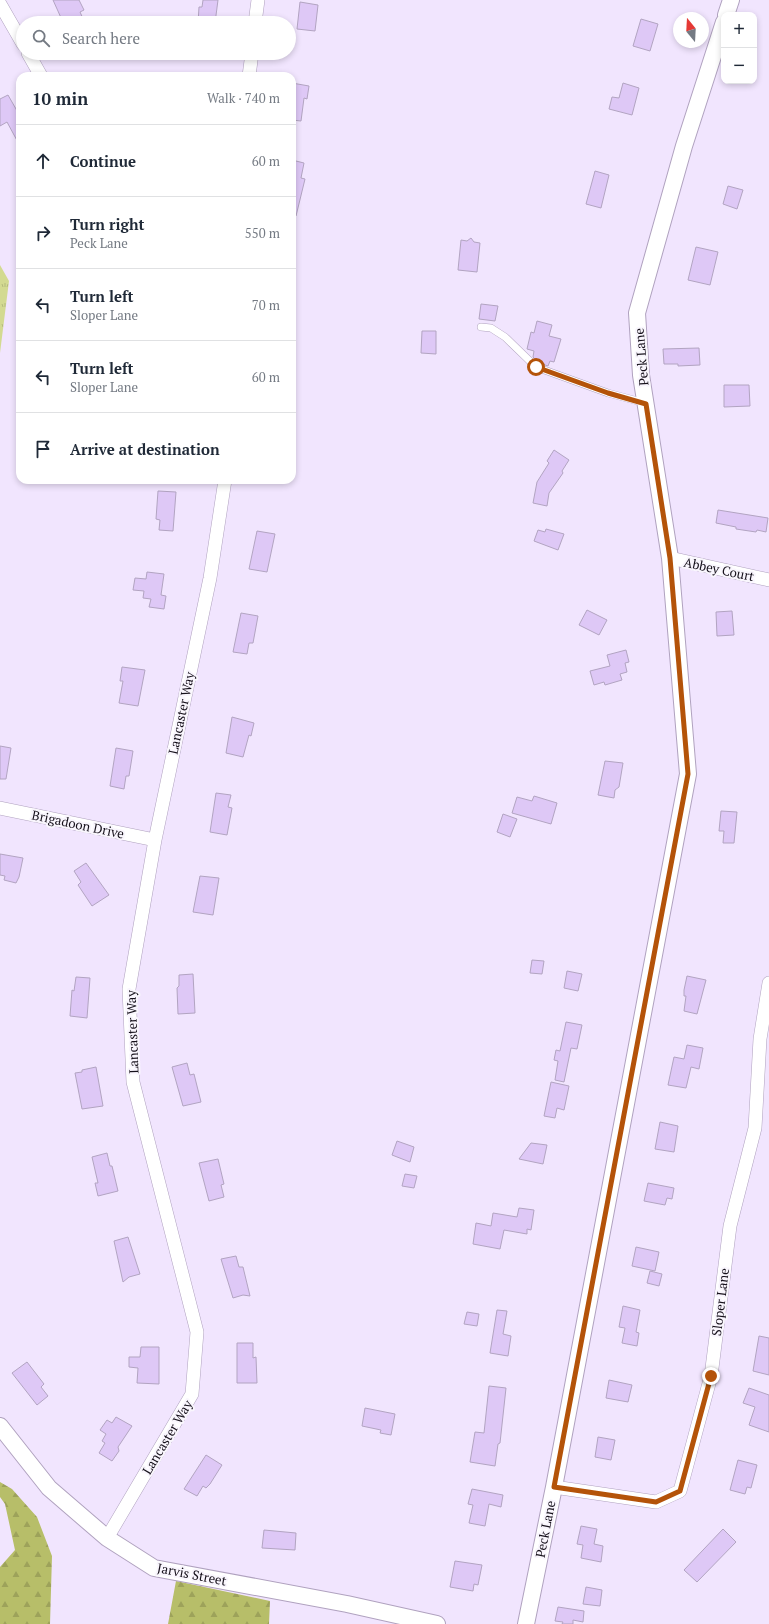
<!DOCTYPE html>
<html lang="en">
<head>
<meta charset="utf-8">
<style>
	:root { --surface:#fff; --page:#f2f2f3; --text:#1f2937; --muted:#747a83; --line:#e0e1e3 }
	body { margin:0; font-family:"PT Serif",serif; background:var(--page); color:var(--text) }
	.controls { position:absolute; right:12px; top:12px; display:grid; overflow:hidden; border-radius:8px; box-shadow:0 2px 6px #0003 }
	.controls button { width:36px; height:36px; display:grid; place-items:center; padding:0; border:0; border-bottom:1px solid var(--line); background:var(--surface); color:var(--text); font:20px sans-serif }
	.compass { position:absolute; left:673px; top:12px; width:36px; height:36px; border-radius:50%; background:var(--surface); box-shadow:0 2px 6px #0003; rotate:342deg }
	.stop { position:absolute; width:12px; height:12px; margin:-9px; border:3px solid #b45309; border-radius:50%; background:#fff }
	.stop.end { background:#b45309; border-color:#fff; box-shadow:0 1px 4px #0008 }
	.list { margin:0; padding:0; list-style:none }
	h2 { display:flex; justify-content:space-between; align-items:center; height:52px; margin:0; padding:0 16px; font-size:17px }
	h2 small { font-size:13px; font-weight:400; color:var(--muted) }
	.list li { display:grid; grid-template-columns:26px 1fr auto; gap:12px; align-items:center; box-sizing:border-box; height:72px; padding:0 16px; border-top:1px solid var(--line) }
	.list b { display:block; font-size:15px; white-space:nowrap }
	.list p { margin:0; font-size:13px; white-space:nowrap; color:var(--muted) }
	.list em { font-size:13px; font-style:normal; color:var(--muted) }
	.icon { flex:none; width:22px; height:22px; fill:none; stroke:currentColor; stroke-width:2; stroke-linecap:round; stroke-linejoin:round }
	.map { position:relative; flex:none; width:769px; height:1624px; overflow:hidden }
	.search { position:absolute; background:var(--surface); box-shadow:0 2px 6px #0003; left:16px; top:16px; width:280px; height:44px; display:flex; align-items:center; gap:10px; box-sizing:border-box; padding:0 14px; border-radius:22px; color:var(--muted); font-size:15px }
	.panel { position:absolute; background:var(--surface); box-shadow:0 2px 6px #0003; left:16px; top:72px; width:280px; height:412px; border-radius:12px }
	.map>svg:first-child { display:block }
	.forest { fill:url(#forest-firs) }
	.park { fill:url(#park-tufts) }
	.building { fill:#dec8f6; stroke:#b2a4c1 }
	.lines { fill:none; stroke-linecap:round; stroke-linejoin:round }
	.service-casing { stroke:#b0a2bf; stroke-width:8 }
	.minor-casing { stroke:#b0a2bf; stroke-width:14 }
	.tertiary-casing { stroke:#b0a2bf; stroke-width:18 }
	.service { stroke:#fff; stroke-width:7 }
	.minor { stroke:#fff; stroke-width:13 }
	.tertiary { stroke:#fff; stroke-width:16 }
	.route { stroke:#b45309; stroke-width:5 }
	.labels { text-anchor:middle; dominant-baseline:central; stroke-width:4; stroke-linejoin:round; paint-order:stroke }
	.street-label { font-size:13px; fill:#16111b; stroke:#f9f6fd }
</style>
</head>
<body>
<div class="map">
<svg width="769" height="1624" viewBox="0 0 769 1624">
	<defs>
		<pattern id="forest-firs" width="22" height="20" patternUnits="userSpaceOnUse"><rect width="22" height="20" fill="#b7be69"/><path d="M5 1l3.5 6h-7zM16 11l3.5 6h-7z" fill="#9da25a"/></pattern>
		<pattern id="park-tufts" width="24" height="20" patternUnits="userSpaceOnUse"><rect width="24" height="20" fill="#d3da91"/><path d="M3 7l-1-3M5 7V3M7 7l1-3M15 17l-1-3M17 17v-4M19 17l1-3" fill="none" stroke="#b4ba7c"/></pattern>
	</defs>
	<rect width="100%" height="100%" fill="#f1e5fe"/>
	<!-- forest -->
	<path class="forest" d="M 0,1482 L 12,1489 L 37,1517 L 52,1556 L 50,1624 L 0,1624 L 0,1567 L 15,1550 L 5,1504 L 0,1497 Z
		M 176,1581 L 270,1601 L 269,1624 L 168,1624 Z"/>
	<!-- park -->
	<path class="park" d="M 0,265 L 9,281 L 0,353 Z"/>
	<!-- building -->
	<path class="building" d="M 53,0 L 79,0 L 84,10 L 80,12 L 85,23 L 67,23 L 65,19 L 62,20 Z
		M 203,0 L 218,0 L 215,23 L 198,23 L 199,7 L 202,7 Z
		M 300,2 L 318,5 L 315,31 L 297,29 Z
		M 641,19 L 658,24 L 650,51 L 633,46 Z
		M 292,83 L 309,86 L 307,99 L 304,98 L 301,121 L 292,120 Z
		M 623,83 L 639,88 L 632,115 L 609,109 L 612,97 L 619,98 Z
		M 8,95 L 20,116 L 20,146 L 7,122 L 0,126 L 0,99 Z
		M 292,160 L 304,163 L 301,178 L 305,179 L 296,216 L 292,215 Z
		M 595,171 L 609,175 L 601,208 L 586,204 Z
		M 728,186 L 743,190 L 737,209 L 723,204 Z
		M 471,238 L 474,242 L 480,243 L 477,272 L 458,270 L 461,240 L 467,241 Z
		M 696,247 L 718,252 L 710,285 L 688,280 Z
		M 481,304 L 498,306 L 495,321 L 479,319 Z
		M 537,321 L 552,325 L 549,336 L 561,339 L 554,362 L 550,361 L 548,366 L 539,363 L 533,357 L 534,351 L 527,349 L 531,332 L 534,333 Z
		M 422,331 L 436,331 L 436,354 L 421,353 Z
		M 699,348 L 700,365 L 678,366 L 678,364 L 664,364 L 663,349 Z
		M 724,385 L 749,385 L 750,406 L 724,407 Z
		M 554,450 L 569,460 L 562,471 L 563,473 L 549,493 L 547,506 L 533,503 L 537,482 L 549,463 L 547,461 Z
		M 158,491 L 176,492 L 173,531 L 159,530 L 160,520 L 156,519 Z
		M 718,510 L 768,518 L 766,532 L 757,530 L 756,532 L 736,529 L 736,527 L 716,523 Z
		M 546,529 L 564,534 L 558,550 L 534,541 L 538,530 L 545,532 Z
		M 257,531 L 275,534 L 267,572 L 249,569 Z
		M 147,572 L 164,574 L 161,595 L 166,596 L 164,609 L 149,607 L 151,599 L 143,598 L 144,591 L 133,590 L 135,578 L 146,579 Z
		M 587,610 L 607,620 L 599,635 L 579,625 Z
		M 732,611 L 734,635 L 717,636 L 716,612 Z
		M 241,613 L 258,616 L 253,643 L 249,643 L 247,654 L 233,652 Z
		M 626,650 L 629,662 L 625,663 L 627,672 L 620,674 L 622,680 L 605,685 L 604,682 L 594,685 L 590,671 L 610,666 L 607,655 Z
		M 122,667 L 145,670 L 138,706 L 119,703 L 123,681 L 120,681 Z
		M 232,717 L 254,723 L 251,736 L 249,735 L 243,757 L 226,753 Z
		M 0,746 L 11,748 L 6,779 L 0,779 Z
		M 116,748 L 133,751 L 129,776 L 126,776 L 124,789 L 110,786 Z
		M 605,761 L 623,763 L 619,787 L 615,790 L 614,798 L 598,795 Z
		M 216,793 L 231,795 L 228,807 L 232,808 L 227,835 L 210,832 Z
		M 534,796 L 557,803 L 551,824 L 512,813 L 517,797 L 532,801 Z
		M 721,811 L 737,812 L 734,843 L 723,843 L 724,831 L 719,831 Z
		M 503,814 L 517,819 L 510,837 L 497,832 Z
		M 0,854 L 23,858 L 19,877 L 16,883 L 4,880 L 5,876 L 0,875 Z
		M 86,863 L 109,895 L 92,906 L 78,885 L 81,882 L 74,871 Z
		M 200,876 L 219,878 L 213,915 L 193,912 Z
		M 532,960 L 544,961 L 542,974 L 530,973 Z
		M 567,971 L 582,974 L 578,991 L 564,988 Z
		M 193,974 L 195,1013 L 178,1014 L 177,988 L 179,986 L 179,975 Z
		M 687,976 L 706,980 L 697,1014 L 684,1011 L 686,996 L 684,996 L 684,990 Z
		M 76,977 L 90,978 L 87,1018 L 70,1016 L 72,990 L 74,991 Z
		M 566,1022 L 582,1025 L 577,1049 L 571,1048 L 564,1082 L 555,1080 L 558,1061 L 554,1060 L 556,1050 L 560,1051 Z
		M 687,1045 L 703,1048 L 699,1069 L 691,1067 L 686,1088 L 668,1085 L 674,1057 L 684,1059 Z
		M 187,1063 L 190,1075 L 194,1074 L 201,1102 L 183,1106 L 172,1067 Z
		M 96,1067 L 103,1106 L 82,1109 L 75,1073 L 82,1072 L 82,1070 Z
		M 551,1082 L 569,1086 L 564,1110 L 557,1108 L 555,1118 L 544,1116 Z
		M 660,1122 L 678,1126 L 674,1152 L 655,1149 Z
		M 397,1141 L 414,1147 L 410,1162 L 392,1155 Z
		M 531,1143 L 547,1145 L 543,1164 L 519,1159 Z
		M 107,1153 L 110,1166 L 112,1166 L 118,1191 L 98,1196 L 95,1183 L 98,1183 L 92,1157 Z
		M 218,1159 L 224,1184 L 221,1185 L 224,1197 L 209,1201 L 199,1163 Z
		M 405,1174 L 417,1176 L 414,1188 L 402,1186 Z
		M 648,1183 L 674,1188 L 672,1199 L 667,1198 L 665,1205 L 644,1201 Z
		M 519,1208 L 534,1210 L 531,1230 L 527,1229 L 527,1234 L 504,1230 L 500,1249 L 473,1244 L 476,1223 L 491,1226 L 493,1213 L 517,1217 Z
		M 128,1237 L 140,1274 L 129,1277 L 123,1282 L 114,1241 Z
		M 636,1247 L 659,1252 L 655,1271 L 632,1266 Z
		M 236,1256 L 239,1267 L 243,1267 L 250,1296 L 243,1295 L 233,1298 L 221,1259 Z
		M 650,1271 L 662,1274 L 659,1286 L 647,1283 Z
		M 623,1306 L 640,1310 L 636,1332 L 639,1333 L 637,1346 L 622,1343 L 625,1328 L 619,1327 Z
		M 497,1310 L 507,1311 L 503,1334 L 511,1336 L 508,1356 L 490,1353 Z
		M 467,1312 L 479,1314 L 477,1326 L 464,1324 Z
		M 759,1336 L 769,1338 L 769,1375 L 753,1371 Z
		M 237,1343 L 253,1343 L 253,1358 L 256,1357 L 257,1383 L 237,1383 Z
		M 141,1347 L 159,1347 L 159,1384 L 137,1383 L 138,1368 L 129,1367 L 129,1357 L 140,1357 Z
		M 27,1362 L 44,1384 L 41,1387 L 48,1396 L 37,1405 L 12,1373 Z
		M 609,1380 L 632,1385 L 628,1402 L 606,1398 Z
		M 489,1386 L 506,1388 L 500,1443 L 498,1444 L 495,1466 L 470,1462 L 475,1432 L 484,1433 Z
		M 749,1388 L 769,1395 L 769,1432 L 749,1425 L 755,1407 L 743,1403 Z
		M 365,1408 L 395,1414 L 391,1435 L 380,1433 L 381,1430 L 362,1426 Z
		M 116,1417 L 132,1426 L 118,1447 L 119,1451 L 112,1461 L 99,1453 L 105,1443 L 102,1441 L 106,1434 L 100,1430 L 107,1420 L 112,1423 Z
		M 598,1437 L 615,1440 L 611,1460 L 595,1457 Z
		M 206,1455 L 222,1465 L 210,1484 L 206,1488 L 203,1486 L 197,1496 L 184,1489 Z
		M 738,1460 L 757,1465 L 751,1488 L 747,1487 L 745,1494 L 730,1490 Z
		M 472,1489 L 503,1495 L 501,1507 L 489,1504 L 485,1526 L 469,1523 L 473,1505 L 468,1504 Z
		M 581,1526 L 597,1529 L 594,1544 L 603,1546 L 601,1562 L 581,1558 L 583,1545 L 577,1544 Z
		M 723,1529 L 736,1542 L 697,1582 L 684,1570 Z
		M 264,1530 L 296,1533 L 295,1550 L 262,1548 Z
		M 455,1561 L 482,1565 L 478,1585 L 474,1584 L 473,1591 L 450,1587 Z
		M 586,1587 L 602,1590 L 600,1606 L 583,1604 Z
		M 558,1607 L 584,1611 L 583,1622 L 573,1620 L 573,1624 L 562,1624 L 563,1622 L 555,1621 Z"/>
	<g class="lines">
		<defs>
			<path id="service" d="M 481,327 L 491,328 L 505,337 L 536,367 L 608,393 L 645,403"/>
			<path id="minor" d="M 0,4 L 23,44
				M 255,23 L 258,0
				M 28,53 L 41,76
				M 249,76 L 252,53
				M 670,558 L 769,580
				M 0,808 L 155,840
				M 554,1487 L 656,1502 L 680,1491 L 711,1376 L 730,1226 L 755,1128 L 760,1039 L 769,983
				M 107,1538 L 192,1394 L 197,1332 L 133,1082 L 129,989 L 155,840 L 210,578 L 225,480"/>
			<path id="tertiary" d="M 726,15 L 731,0
				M 0,1426 L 49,1488 L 107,1538 L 154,1568 L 347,1604 L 437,1624
				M 526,1624 L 554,1487 L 688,774 L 670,558 L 641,375 L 637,313 L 684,146 L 724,22"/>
		</defs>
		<!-- service casing -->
		<use href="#service" class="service-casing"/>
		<!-- minor casing -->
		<use href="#minor" class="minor-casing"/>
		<!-- tertiary casing -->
		<use href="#tertiary" class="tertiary-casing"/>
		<!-- service -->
		<use href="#service" class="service"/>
		<!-- minor -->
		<use href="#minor" class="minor"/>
		<!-- tertiary -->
		<use href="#tertiary" class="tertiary"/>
	</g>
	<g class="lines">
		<!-- route -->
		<path class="route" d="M 536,367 L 608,393 L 646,404 L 670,558 L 688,774 L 554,1487 L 656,1502 L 680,1491 L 711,1376"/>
	</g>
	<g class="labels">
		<!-- street labels -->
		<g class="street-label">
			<text transform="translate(641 357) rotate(-95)">Peck Lane</text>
			<text transform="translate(719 569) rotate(12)">Abbey Court</text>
			<text transform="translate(181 713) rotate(-78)">Lancaster Way</text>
			<text transform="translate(78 824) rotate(12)">Brigadoon Drive</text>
			<text transform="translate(132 1032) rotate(-92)">Lancaster Way</text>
			<text transform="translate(720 1302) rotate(-83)">Sloper Lane</text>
			<text transform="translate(167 1437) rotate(-59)">Lancaster Way</text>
			<text transform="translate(545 1529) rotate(-79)">Peck Lane</text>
			<text transform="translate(192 1574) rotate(11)">Jarvis Street</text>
		</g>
	</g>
</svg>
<div class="controls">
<button>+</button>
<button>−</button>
</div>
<svg class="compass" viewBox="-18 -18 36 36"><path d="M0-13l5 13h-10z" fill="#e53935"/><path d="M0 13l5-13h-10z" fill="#747a83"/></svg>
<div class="stop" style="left:536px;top:367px"></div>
<div class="stop end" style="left:711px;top:1376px"></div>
<div class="search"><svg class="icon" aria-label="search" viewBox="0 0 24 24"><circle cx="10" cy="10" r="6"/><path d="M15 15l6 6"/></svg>Search here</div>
<section class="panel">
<h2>10 min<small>Walk · 740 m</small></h2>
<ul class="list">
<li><svg class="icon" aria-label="ahead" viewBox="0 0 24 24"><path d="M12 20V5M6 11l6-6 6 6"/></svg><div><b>Continue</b></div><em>60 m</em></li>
<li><svg class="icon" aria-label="right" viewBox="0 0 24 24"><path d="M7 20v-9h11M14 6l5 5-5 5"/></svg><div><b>Turn right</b><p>Peck Lane</p></div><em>550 m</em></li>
<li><svg class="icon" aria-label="left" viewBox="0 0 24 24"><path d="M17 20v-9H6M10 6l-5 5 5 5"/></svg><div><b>Turn left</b><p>Sloper Lane</p></div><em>70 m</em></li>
<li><svg class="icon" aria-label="left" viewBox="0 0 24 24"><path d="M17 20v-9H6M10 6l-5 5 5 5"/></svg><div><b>Turn left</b><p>Sloper Lane</p></div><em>60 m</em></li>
<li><svg class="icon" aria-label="arrive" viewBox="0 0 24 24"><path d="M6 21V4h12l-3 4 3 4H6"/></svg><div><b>Arrive at destination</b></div></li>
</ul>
</section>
</div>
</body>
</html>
